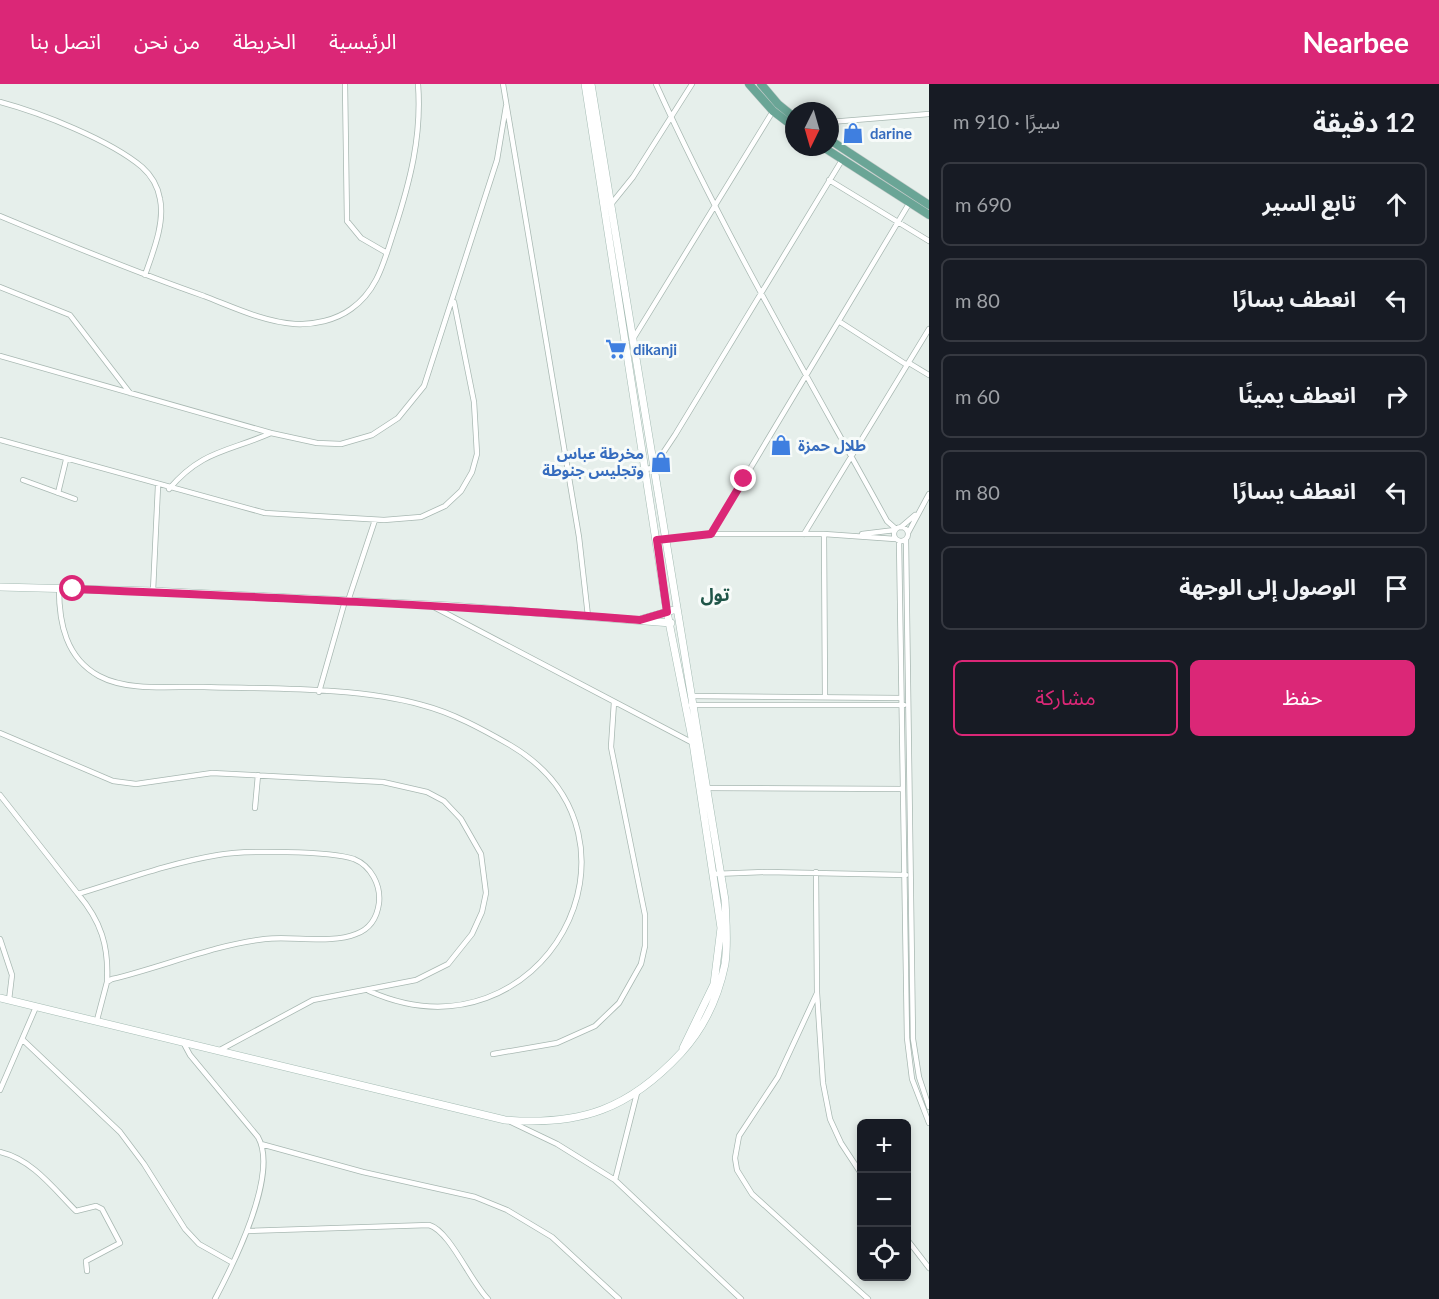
<!DOCTYPE html>
<html lang="ar">
<head>
<meta charset="utf-8">
<style>
	:root { --surface:#171b24; --page:#242831; --text:#f1f3f6; --muted:#9ea1a6; --line:#363941; --accent:#db2777 }
	body { margin:0; font-family:Lato,"Noto Sans Arabic",sans-serif; background:var(--page); color:var(--text); direction:rtl }
	.controls { position:absolute; right:18px; bottom:18px; display:grid; overflow:hidden; border-radius:9px; box-shadow:0 3px 9px #0003 }
	.controls button { width:54px; height:54px; display:grid; place-items:center; padding:0; border:0; border-bottom:2px solid var(--line); background:var(--surface); color:var(--text); font:30px sans-serif }
	.compass { position:absolute; left:785px; top:18px; width:54px; height:54px; border-radius:50%; background:var(--surface); box-shadow:0 3px 9px #0003; rotate:185deg }
	.stop { position:absolute; width:18px; height:18px; margin:-14px; border:4px solid #db2777; border-radius:50%; background:#fff }
	.stop.end { background:#db2777; border-color:#fff; box-shadow:0 2px 6px #0008 }
	.list { margin:0; padding:0; list-style:none }
	h2 { display:flex; justify-content:space-between; align-items:center; height:78px; margin:0; padding:0 24px; font-size:26px }
	h2 small { font-size:20px; font-weight:400; color:var(--muted) }
	.list li { display:grid; grid-template-columns:39px 1fr auto; gap:18px; align-items:center; box-sizing:border-box; height:84px; margin:0 12px 12px; padding:0 12px; border:2px solid var(--line); border-radius:9px }
	.list b { display:block; font-size:22px; white-space:nowrap }
	.list em { font-size:20px; font-style:normal; color:var(--muted) }
	.actions { display:flex; gap:12px; padding:18px 24px }
	.actions a { flex:1; padding:14px 0; border:2px solid var(--accent); border-radius:9px; text-align:center; font-size:21px; color:var(--accent) }
	.actions .main { background:var(--accent); color:#fff }
	.icon { flex:none; width:33px; height:33px; fill:none; stroke:currentColor; stroke-width:2; stroke-linecap:round; stroke-linejoin:round }
	.map { position:relative; flex:none; width:929px; height:1215px; overflow:hidden; direction:ltr }
	header { display:flex; align-items:center; gap:36px; box-sizing:border-box; height:84px; padding:0 30px; background:var(--accent); color:#fff }
	header strong { font-size:28px }
	nav { display:flex; gap:33px; margin-inline-start:auto; font-size:21px }
	main { display:flex }
	aside { flex:1; background:var(--surface) }
	.map>svg:first-child { display:block }
	.lines { fill:none; stroke-linecap:round; stroke-linejoin:round }
	.street-casing { stroke:#a8b8b2; stroke-width:6 }
	.secondary-casing { stroke:#a4bbb3; stroke-width:8 }
	.primary-casing { stroke:#c2cac8; stroke-width:9 }
	.street { stroke:#fff; stroke-width:4.5 }
	.secondary { stroke:#fff; stroke-width:7 }
	.primary { stroke:#6aa596; stroke-width:8 }
	.route { stroke:#db2777; stroke-width:8 }
	.labels { text-anchor:middle; dominant-baseline:central; stroke-width:6; stroke-linejoin:round; paint-order:stroke }
	.shop-label { font-size:15px; font-weight:bold; fill:#366cbe; stroke:#f7fbf9; text-anchor:start }
	.quarter-label { font-size:18px; font-weight:bold; fill:#1f5548; stroke:#f7fbf9 }
</style>
</head>
<body>
<header>
<strong>Nearbee</strong>
<nav><a>الرئيسية</a><a>الخريطة</a><a>من نحن</a><a>اتصل بنا</a></nav>
</header>
<main>
<aside>
<h2>12 دقيقة<small>سيرًا · 910 m</small></h2>
<ul class="list">
<li><svg class="icon" aria-label="ahead" viewBox="0 0 24 24"><path d="M12 20V5M6 11l6-6 6 6"/></svg><div><b>تابع السير</b></div><em>690 m</em></li>
<li><svg class="icon" aria-label="left" viewBox="0 0 24 24"><path d="M17 20v-9H6M10 6l-5 5 5 5"/></svg><div><b>انعطف يسارًا</b></div><em>80 m</em></li>
<li><svg class="icon" aria-label="right" viewBox="0 0 24 24"><path d="M7 20v-9h11M14 6l5 5-5 5"/></svg><div><b>انعطف يمينًا</b></div><em>60 m</em></li>
<li><svg class="icon" aria-label="left" viewBox="0 0 24 24"><path d="M17 20v-9H6M10 6l-5 5 5 5"/></svg><div><b>انعطف يسارًا</b></div><em>80 m</em></li>
<li><svg class="icon" aria-label="arrive" viewBox="0 0 24 24"><path d="M6 21V4h12l-3 4 3 4H6"/></svg><div><b>الوصول إلى الوجهة</b></div></li>
</ul>
<div class="actions"><a class="main">حفظ</a><a>مشاركة</a></div>
</aside>
<div class="map">
<svg width="929" height="1215" viewBox="0 0 929 1215">
	<rect width="100%" height="100%" fill="#e6efeb"/>
	<g class="lines">
		<defs>
			<path id="street" d="M 345,0 L 347,137 L 361,154 L 387,169
				M 503,0 L 579,453 L 588,532
				M 656,0 C 724,150 808,293 887,437 L 896,445
				M 0,18 C 41,29 110,56 142,83 C 151,91 158,103 160,115 C 165,139 153,168 145,191
				M 830,38 L 929,30
				M 829,96 L 929,157
				M 608,120 L 612,119 L 633,93 L 692,0
				M 0,132 C 67,160 135,188 204,212 C 233,223 264,238 295,240 C 314,241 336,236 351,225 C 378,206 384,177 394,147 C 410,98 422,52 418,0
				M 0,203 L 70,231 L 130,309
				M 840,238 L 907,281
				M 633,255 L 773,27
				M 0,272 L 271,349 L 317,359 L 341,360 L 372,351 L 398,334 L 424,302 L 497,76 L 506,22
				M 909,279 L 929,291
				M 0,356 L 265,429 L 384,436 L 421,433 L 445,422 L 461,407 L 472,388 L 477,370 L 474,318 L 454,218
				M 645,385 L 653,384 L 675,351 L 842,76
				M 23,396 L 75,415
				M 169,405 C 202,366 228,368 271,349
				M 58,409 L 66,376
				M894 450a7 7 0 1 1 14 0a7 7 0 1 1-14 0Z
				M 901,443 L 915,431
				M 908,449 L 929,410
				M 711,450 L 910,118
				M 804,450 L 929,245
				M 824,450 L 825,613
				M 862,450 L 895,446
				M 657,456 L 711,450 L 824,450 L 895,455
				M 906,456 L 913,955 L 919,993 L 929,1023
				M 899,457 L 907,954 L 912,995 L 929,1039
				M 59,505 C 59,539 66,574 99,592 C 129,608 172,602 204,603 C 270,605 359,603 422,621 C 453,629 482,645 510,661 C 666,753 543,984 369,907
				M 153,507 L 158,402
				M 348,517 L 375,436
				M 432,522 L 693,659
				M 319,608 L 345,517
				M 692,612 L 901,614
				M 691,621 L 904,621
				M 0,649 L 113,697 L 136,700 L 212,689 L 383,698 L 427,708 L 444,717 L 461,735 L 481,770 L 486,809 L 482,828 L 472,850 L 448,880 L 416,896 L 313,916 L 220,966
				M 705,704 L 903,705
				M 0,711 L 78,810 C 124,796 170,779 218,771 C 243,766 331,767 354,775 C 371,782 381,801 379,819 C 377,834 370,845 356,850 C 332,860 292,852 265,855 C 213,861 163,883 112,895 L 107,898 L 97,936
				M 255,724 L 258,691
				M 816,788 L 817,909 L 823,999 L 830,1035 L 841,1059 L 862,1091
				M 714,790 L 767,788 L 906,791
				M 78,810 C 101,837 109,862 107,898
				M 0,855 L 12,891 L 9,916
				M 817,909 L 778,993 L 739,1052 L 735,1074 L 737,1086 L 752,1110 L 868,1215
				M 23,956 L 120,1048 L 144,1080 L 185,1145 L 199,1160 L 233,1179
				M 183,958 L 190,971 L 258,1053 C 279,1090 233,1181 215,1215
				M 493,970 L 557,959 L 595,942 L 619,919 L 641,880 L 645,862 L 645,831 L 611,663 L 614,618
				M 0,1006 L 36,923
				M 511,1038 L 557,1060 L 615,1096 L 741,1215
				M 261,1060 L 363,1088 L 475,1113 L 507,1126 L 552,1153 L 619,1215
				M 0,1068 C 33,1076 53,1104 76,1127 L 96,1122 L 102,1125 L 120,1159 L 86,1177 L 87,1187
				M 615,1096 L 637,1009
				M 248,1147 L 429,1141 C 450,1147 470,1197 488,1215
				M 906,1154 L 929,1184"/>
			<path id="secondary" d="M 585,0 L 667,528 L 693,659 L 721,844 L 714,900 L 683,964
				M 0,503 L 153,507 L 452,522 L 671,539
				M 642,535 L 677,525
				M 0,914 L 505,1036 C 581,1042 629,1025 681,969 C 704,944 718,914 725,880 C 728,859 726,838 725,816 L 591,0"/>
			<path id="primary" d="M 749,0 L 773,27 L 794,43
				M 761,0 L 778,20 L 794,33
				M 830,56 L 929,121
				M 823,63 L 929,131"/>
		</defs>
		<!-- street casing -->
		<use href="#street" class="street-casing"/>
		<!-- secondary casing -->
		<use href="#secondary" class="secondary-casing"/>
		<!-- primary casing -->
		<use href="#primary" class="primary-casing"/>
		<!-- street -->
		<use href="#street" class="street"/>
		<!-- secondary -->
		<use href="#secondary" class="secondary"/>
		<!-- primary -->
		<use href="#primary" class="primary"/>
	</g>
	<g class="lines">
		<!-- route -->
		<path class="route" d="M 73,505 C 262,513 451,521 640,536 L 667,528 L 657,456 L 711,450 L 744,395"/>
	</g>
	<!-- icons -->
	<defs>
		<symbol id="shop-bare" viewBox="-9 -9 18 18"><path d="M-5-2.5h2.3a2.7 3.5 0 0 1 5.4 0H5L5.5 6h-11ZM-1.5-2.5h3a1.5 2.3 0 0 0-3 0Z" fill="#3f7fe0" stroke="#f7fbf9" stroke-width="2.5" paint-order="stroke"/></symbol>
		<symbol id="supermarket-bare" viewBox="-9 -9 18 18"><path d="M-6-5.5h2.5l.6 2H6L4.5 2H-2.5L-4.4-4H-6ZM-1.5 3.2a1.3 1.3 0 1 0 .1 0ZM3 3.2a1.3 1.3 0 1 0 .1 0Z" fill="#3f7fe0" stroke="#f7fbf9" stroke-width="2.5" paint-order="stroke"/></symbol>
	</defs>
	<g fill-rule="evenodd">
		<use href="#shop-bare" x="838" y="34" width="30" height="30"/>
		<use href="#supermarket-bare" x="601" y="250" width="30" height="30"/>
		<use href="#shop-bare" x="766" y="346" width="30" height="30"/>
		<use href="#shop-bare" x="646" y="363" width="30" height="30"/>
	</g>
	<g class="labels">
		<!-- shop labels -->
		<g class="shop-label">
			<text x="870" y="49">darine</text>
			<text x="633" y="265">dikanji</text>
			<text x="798" y="361">طلال حمزة</text>
			<text x="644" y="369" text-anchor="end">مخرطة عباس<tspan x="644" dy="17">وتجليس جنوطة</tspan></text>
		</g>
		<!-- quarter labels -->
		<g class="quarter-label">
			<text x="715" y="510">تول</text>
		</g>
	</g>
</svg>
<div class="controls">
<button>+</button>
<button>−</button>
<button><svg class="icon" aria-label="locate" viewBox="0 0 24 24"><circle cx="12" cy="12" r="6"/><path d="M12 2v4M12 18v4M2 12h4M18 12h4"/></svg></button>
</div>
<svg class="compass" viewBox="-18 -18 36 36"><path d="M0-13l5 13h-10z" fill="#e53935"/><path d="M0 13l5-13h-10z" fill="#9ea1a6"/></svg>
<div class="stop" style="left:73px;top:505px"></div>
<div class="stop end" style="left:744px;top:395px"></div>
</div>
</main>
</body>
</html>
